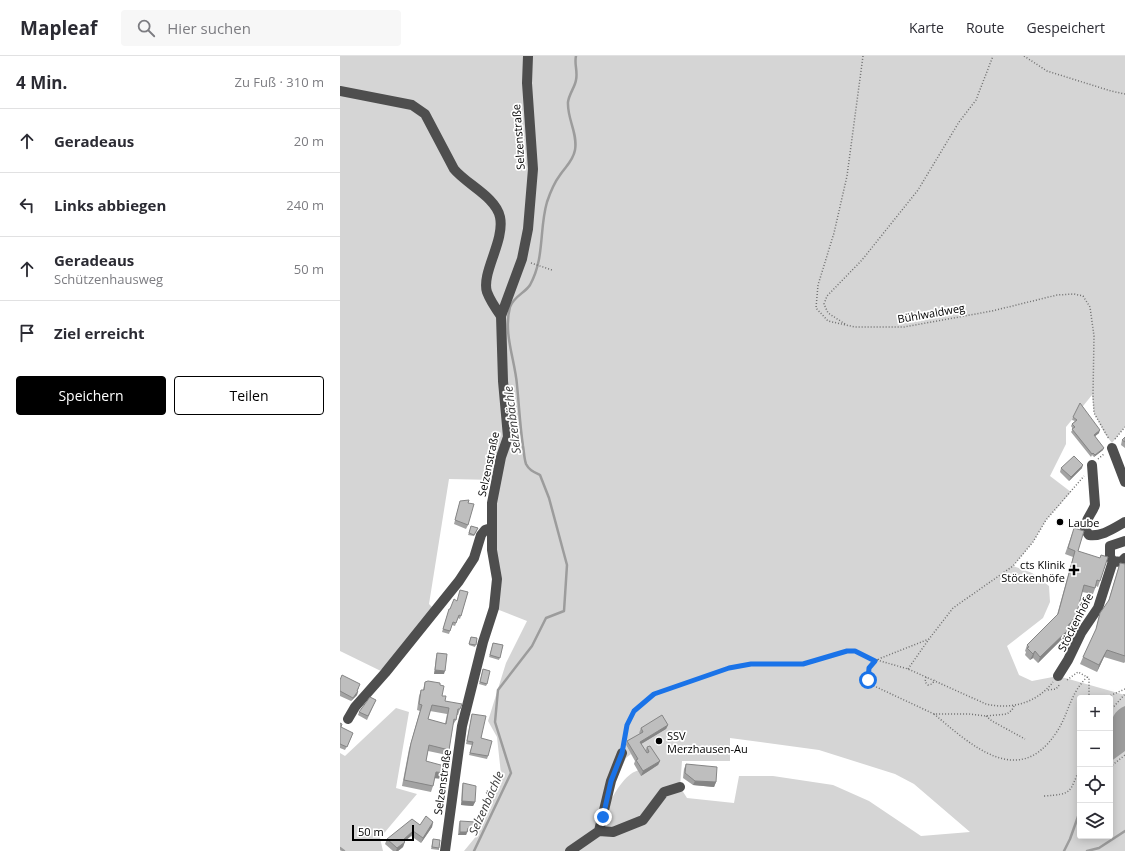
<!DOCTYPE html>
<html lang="de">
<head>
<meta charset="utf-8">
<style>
	:root { --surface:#fff; --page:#f7f7f7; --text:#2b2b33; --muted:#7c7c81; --line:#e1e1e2; --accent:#000 }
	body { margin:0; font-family:"Open Sans",sans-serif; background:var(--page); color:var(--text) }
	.controls { position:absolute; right:12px; bottom:12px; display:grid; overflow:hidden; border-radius:4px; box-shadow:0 2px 10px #0003 }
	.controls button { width:36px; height:36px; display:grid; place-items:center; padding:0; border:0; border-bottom:1px solid var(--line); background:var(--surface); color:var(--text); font:20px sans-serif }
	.scale { position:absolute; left:12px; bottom:10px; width:62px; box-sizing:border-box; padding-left:4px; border:2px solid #000; border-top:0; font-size:11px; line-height:14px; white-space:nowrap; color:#000; -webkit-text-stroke:3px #fff; paint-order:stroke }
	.stop { position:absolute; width:12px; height:12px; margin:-9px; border:3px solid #1a73e8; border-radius:50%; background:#fff }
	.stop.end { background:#1a73e8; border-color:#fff; box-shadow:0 1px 4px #0008 }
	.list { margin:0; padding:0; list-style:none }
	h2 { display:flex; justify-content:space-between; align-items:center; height:52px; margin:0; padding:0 16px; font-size:17px }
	h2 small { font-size:13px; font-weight:400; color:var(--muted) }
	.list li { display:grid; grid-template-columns:26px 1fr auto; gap:12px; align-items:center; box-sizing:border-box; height:64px; padding:0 16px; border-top:1px solid var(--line) }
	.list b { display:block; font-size:15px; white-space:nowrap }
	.list p { margin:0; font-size:13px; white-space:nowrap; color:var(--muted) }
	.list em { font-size:13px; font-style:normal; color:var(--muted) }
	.actions { display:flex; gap:8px; padding:12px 16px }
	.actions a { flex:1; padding:9px 0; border:1px solid var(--accent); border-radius:4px; text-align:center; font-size:14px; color:var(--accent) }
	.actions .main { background:var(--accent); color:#fff }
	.icon { flex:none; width:22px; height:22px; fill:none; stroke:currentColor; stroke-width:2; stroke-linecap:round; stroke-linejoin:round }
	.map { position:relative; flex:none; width:785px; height:795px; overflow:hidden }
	header { display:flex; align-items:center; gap:24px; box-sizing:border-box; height:56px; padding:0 20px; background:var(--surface); border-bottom:1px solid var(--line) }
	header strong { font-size:19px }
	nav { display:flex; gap:22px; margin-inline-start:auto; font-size:14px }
	.search { width:280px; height:36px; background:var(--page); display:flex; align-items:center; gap:10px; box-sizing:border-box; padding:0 14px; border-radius:4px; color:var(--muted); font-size:15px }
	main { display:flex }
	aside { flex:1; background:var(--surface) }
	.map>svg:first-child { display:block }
	.green { fill:#d5d5d5; fill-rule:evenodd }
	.water { fill:#9c9c9c }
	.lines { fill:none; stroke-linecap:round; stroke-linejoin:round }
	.stream { stroke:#9c9c9c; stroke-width:2.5 }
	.path { stroke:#707070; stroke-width:1.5; stroke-dasharray:1 2; stroke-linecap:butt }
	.minor { stroke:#4e4e4e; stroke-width:10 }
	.wall { fill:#a3a3a3; fill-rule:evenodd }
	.shaded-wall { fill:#858585 }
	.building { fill:#bebebe; stroke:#858585; fill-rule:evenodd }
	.route { stroke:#1a73e8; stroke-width:5 }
	.poi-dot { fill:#000; stroke:#fff; stroke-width:1.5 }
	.labels { text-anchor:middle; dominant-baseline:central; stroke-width:3.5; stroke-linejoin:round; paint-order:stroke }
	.street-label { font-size:11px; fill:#000; stroke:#fff }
	.poi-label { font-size:11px; fill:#000; stroke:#fff; text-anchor:start }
	.water-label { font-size:12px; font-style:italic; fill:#3d3d3d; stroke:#fff }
</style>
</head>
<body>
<header>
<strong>Mapleaf</strong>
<div class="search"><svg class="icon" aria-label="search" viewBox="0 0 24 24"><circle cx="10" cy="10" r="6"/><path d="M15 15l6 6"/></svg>Hier suchen</div>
<nav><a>Karte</a><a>Route</a><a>Gespeichert</a></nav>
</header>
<main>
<aside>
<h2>4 Min.<small>Zu Fuß · 310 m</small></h2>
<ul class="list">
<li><svg class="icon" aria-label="ahead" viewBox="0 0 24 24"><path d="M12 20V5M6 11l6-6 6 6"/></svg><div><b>Geradeaus</b></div><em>20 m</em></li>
<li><svg class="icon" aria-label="left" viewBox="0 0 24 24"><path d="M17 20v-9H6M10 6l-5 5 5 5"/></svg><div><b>Links abbiegen</b></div><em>240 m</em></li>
<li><svg class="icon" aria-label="ahead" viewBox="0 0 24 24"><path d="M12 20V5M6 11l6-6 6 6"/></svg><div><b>Geradeaus</b><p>Schützenhausweg</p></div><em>50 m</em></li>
<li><svg class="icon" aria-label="arrive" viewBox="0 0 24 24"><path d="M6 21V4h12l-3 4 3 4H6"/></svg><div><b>Ziel erreicht</b></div></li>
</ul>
<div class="actions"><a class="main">Speichern</a><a>Teilen</a></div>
</aside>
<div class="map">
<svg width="785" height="795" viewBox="0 0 785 795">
	<rect width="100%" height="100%" fill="#fff"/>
	<!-- green -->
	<path class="green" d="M 0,0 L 785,0 L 785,371 L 772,387 L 765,378 L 754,357 L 752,339 L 726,371 L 726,388 L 710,420 L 731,436 L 706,464 L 693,486 L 673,510 L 692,517 L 709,530 L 710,546 L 703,562 L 667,590 L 679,619 L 692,625 L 718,620 L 785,639 L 785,795 L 124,795 L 138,778 L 161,718 L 157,681 L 148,665 L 166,607 L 187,565 L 154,552 L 156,424 L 109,423 L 89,548 L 95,554 L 45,617 L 0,595 ZM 740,642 L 770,642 L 770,780 L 740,780 ZM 326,673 L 298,690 L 305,701 L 311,698 L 318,709 C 312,714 308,713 300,714 C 287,716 277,733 271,744 L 267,744 L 286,702 L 291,698 L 286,689 L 301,680 L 299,676 ZM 390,682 L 479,694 L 555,718 L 574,728 L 630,776 L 581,780 L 529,745 L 493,729 L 433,720 L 399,720 L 394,747 L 347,742 L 340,731 L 342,705 L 390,705 Z
		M 56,652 L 69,656 L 56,732 L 77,738 L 40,782 L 43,795 L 0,795 L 0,697 L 5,700 Z"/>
	<!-- water -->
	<path class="water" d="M 785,650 L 785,695 L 770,706 C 770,687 764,658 785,650 Z"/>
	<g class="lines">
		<!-- stream -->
		<path class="stream" d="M 0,792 L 4,795
			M 134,795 L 171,717 L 155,666 L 158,634 L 192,590 L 206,562 L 224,555 L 227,509 L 209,442 L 200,419 C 194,416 189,414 186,408 C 184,402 184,395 183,390 C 180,370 179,349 177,329 C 175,304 163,277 170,251 C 174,240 185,237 190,229 C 205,202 199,173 207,146 C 210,137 214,127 220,119 C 226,110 233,105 235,94 C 238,77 227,63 228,46 C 229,38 235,31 236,24 C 238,15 234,8 236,0
			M 724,795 L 730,783 L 740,755
			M 747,795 L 759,792 L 785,775"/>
		<!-- path -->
		<path class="path" d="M 523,0 L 507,120 L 494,177 L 478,229 L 476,252 L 488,265 L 515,271 L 564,271 L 652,255 L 717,239 L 734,238 L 743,240 L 750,251 L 754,280 L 753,339 L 754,357 L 769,383
			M 684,0 L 707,15 L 771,35 L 785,38
			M 191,207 L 212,214
			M 505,268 L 488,257 L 484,248 L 487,240 L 522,204 L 578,134 L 619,66 L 636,44 L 653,0
			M 775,383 L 785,371
			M 758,403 L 764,398
			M 537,604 L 568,613 L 646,648 C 671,654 697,647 713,626
			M 568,613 L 589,583
			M 586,621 L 585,626 L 588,629 L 592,628 L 595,624
			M 727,624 L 738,616 L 749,622 L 749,642
			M 708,634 L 716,633 L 720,628
			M 765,642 L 785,633
			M 674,650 L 672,654 L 667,658 L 646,660 L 629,658 L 594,658 L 532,629 L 528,623 C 528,612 531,607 541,602 L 589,583 L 613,552 L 673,510 L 693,486 L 706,464 L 744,420
			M 770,655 L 785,638
			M 594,658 C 630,688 678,734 716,677 C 729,658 729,639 747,621
			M 646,660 L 652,665 L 685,683
			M 283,688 L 287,669 L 294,655 L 314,638 L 389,612 L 411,608 L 463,608 L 507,595 L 515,595 L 535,605
			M 770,711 L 785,699
			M 704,740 C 733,738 729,737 740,712"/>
		<!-- minor -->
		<path class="minor" d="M 0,35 L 72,49 L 85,58 L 114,113 C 126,128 156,141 160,161 C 165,185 141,217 147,236 C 150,244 156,253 161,260
			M 772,392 L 785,426
			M 752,409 L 755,449 C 752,458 745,463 745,473 L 749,479 C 762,481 774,472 785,466
			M 773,505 L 781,506 L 785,502
			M 718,620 L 728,604 L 741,577 L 758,552 L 773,505 L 770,501 L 770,490 L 785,485
			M 8,663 L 15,651 L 45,617 L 119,525 L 134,502 L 141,479 L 145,474 L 151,472
			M 259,775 L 273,776 L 303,764 L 324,736 L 340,731
			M 105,795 L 122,670 L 143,586 L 154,552 L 157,523 L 152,494 L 152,447 L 161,401 L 168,381 L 163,325 L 161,260 L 182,203 L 188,173 L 193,113 L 187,27 L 188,0
			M 230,795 L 259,775 L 271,725 L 282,697"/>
	</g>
	<!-- wall -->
	<path class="wall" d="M 733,361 L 759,377 L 755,380 L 763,394 L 754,401 L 752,399 L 751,401 L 731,376 L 733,373 L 731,370 L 732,368 L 735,365 L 732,364 Z
		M 785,381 L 785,392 L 781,389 L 782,384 Z
		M 721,412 L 742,412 L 729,425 L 720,416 Z
		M 120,445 L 128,447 L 128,469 L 126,473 L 114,468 Z
		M 131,470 L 138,472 L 134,480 L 128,479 Z
		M 732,478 L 738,495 L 760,525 L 758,531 L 756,530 L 753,538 L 742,536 L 734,566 L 728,574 L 725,580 L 698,607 L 693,602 L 690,604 L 685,599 L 686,596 L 685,595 L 687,589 L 717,559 L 733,501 L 725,498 Z
		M 780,507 L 785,508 L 785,606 L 784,607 L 764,601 L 757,616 L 740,608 L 743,601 L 755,577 L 760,557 L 768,546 Z
		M 128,536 L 120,563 L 118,562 L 115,570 L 112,569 L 109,578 L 102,576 L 109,553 L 110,553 L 117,545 Z
		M 131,581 L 137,582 L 135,591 L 129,589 Z
		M 153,587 L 163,589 L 159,604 L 149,601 Z
		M 97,597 L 104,618 L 94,618 L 96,601 Z
		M 143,613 L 147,628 L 146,630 L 139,628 Z
		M 0,624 L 19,632 L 17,635 L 18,635 L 17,639 L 11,645 L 0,640 Z
		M 85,626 L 100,629 L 102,640 L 105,645 L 120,653 L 118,659 L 117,659 L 116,664 L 113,669 L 109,694 L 107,699 L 88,695 L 86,705 L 105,723 L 94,722 L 93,730 L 91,736 L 62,730 L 69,693 L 80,655 L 77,654 L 79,640 L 81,634 L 83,634 ZM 90,655 L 107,658 L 105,668 L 88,663 Z
		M 36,644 L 27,664 L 18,659 L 19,656 Z
		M 132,658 L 148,700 L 147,703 L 129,699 L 132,689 L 126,688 Z
		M 0,667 L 1,671 L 12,680 L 5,694 L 0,692 Z
		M 328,669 L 326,673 L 301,688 L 305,695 L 307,691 L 320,705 L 318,709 L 301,720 L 294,708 L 295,705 L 286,689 L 287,685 L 300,678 L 299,677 L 301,672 Z
		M 346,708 L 376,726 L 374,731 L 353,729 L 343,722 L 344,713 Z
		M 123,727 L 135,746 L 133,750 L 121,749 L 122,731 Z
		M 120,765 L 135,776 L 128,775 L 126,779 L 118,779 L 119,768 Z
		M 93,766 L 92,771 L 81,787 L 71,780 L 64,786 L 63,791 L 58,795 L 53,795 L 45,788 L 47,783 L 80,769 Z
		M 93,783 L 99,792 L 99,794 L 91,793 Z"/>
	<!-- shaded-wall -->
	<path class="shaded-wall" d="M 760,374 L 759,377 L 753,382 L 754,379 Z
		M 764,392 L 763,394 L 754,401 L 755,399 Z
		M 743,409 L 742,412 L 729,425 L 731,421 Z
		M 736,560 L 734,566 L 728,574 L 725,580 L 698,607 L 700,601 L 726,572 Z
		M 767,594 L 764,601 L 757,616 L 759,609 Z
		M 695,595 L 693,602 L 690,604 L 693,598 Z
		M 95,614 L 105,615 L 104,618 L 94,618 Z
		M 18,635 L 17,639 L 11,645 L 13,642 Z
		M 328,669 L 326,673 L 298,690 L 300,686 Z
		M 320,705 L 318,709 L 301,720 L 303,715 Z
		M 96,716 L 107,717 L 105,723 L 93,722 Z
		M 355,725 L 376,726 L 374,731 L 353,729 Z
		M 122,745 L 135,746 L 133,750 L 121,749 Z
		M 93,766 L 92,771 L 81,787 L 83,782 Z
		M 128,772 L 136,773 L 135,776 L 127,775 Z
		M 73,775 L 71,780 L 61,788 L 63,784 Z
		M 120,776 L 127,776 L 126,779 L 118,779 Z
		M 65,786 L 63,791 L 58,795 L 56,795 L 57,792 Z"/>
	<!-- building -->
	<path class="building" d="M 740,347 L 760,374 L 754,379 L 764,392 L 755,399 L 753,397 L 752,398 L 732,373 L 735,371 L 732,368 L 737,364 L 733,361 Z
		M 785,381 L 785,386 L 782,384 Z
		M 734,400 L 743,409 L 731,421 L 721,412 Z
		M 129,444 L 128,447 L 134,448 L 128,469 L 115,464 L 120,445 Z
		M 131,470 L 138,472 L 134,479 L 129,477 Z
		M 734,472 L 744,475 L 738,495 L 760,502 L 761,499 L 768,501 L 760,525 L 757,524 L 755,532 L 744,529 L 736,560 L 726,572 L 728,574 L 700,601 L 695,595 L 693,598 L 687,592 L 689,591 L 687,589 L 718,558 L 735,495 L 728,492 Z
		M 780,507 L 785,508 L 785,600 L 767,594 L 759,609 L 743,601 L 756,573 L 760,557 L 769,544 Z
		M 120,534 L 128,536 L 121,560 L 119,559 L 116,567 L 113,566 L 110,575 L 103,573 L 109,553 L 110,553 L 114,543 L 117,545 Z
		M 131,581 L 137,582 L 136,589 L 129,588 Z
		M 153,587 L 163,589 L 160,602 L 150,599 Z
		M 97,597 L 107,598 L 105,615 L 95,614 Z
		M 143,613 L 150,615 L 147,628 L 140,626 Z
		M 2,619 L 20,628 L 17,635 L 18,635 L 13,642 L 0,635 L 0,624 Z
		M 88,625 L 100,627 L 100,629 L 104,630 L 102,640 L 106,640 L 105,645 L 122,648 L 120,653 L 118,653 L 116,664 L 114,663 L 109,694 L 89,689 L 86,705 L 108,711 L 107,717 L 96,716 L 93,730 L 64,724 L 71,687 L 82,649 L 79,648 L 81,634 L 84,634 L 85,626 ZM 92,649 L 109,652 L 106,668 L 88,663 Z
		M 30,641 L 36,644 L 28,660 L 19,656 Z
		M 132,658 L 146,660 L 141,682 L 152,685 L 148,700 L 130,697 L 133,686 L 127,685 Z
		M 322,659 L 328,669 L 300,686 L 307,697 L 309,696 L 307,691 L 310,690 L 320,705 L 303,715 L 296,704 L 298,703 L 287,685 L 303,676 L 301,672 Z
		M 0,667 L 2,668 L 1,671 L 13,677 L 7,691 L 0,688 Z
		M 346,708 L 377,711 L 376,726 L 355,725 L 345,717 Z
		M 123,727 L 136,730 L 135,746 L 122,745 Z
		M 86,760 L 93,766 L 83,782 L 73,775 L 63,784 L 65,786 L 57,792 L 47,783 L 72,763 L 80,769 Z
		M 120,765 L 136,766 L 136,773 L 128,772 L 127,776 L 120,776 Z
		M 93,783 L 100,784 L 99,792 L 92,791 Z"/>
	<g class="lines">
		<!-- route -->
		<path class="route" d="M 263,761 L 271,725 L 282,697 L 287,669 L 294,655 L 314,638 L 389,612 L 411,608 L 463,608 L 507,595 L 515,595 L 535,605 L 529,612 L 528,624"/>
	</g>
	<!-- markers -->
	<g class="poi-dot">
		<circle cx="720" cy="466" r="4"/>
		<path d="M732 508h4v4h4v4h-4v4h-4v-4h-4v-4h4z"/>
		<circle cx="319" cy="685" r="4"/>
	</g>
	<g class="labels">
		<!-- street labels -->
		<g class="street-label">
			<text transform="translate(178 81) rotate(-94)">Selzenstraße</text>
			<text transform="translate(591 257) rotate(-10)">Bühlwaldweg</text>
			<text transform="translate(148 408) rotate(-78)">Selzenstraße</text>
			<text transform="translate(735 566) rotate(-63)">Stöckenhöfe</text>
			<text transform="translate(102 726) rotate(-82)">Selzenstraße</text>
		</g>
		<!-- poi labels -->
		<g class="poi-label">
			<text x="728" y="466">Laube</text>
			<text x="725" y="508" text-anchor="end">cts Klinik<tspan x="725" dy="13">Stöckenhöfe</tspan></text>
			<text x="327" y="679">SSV<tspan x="327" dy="13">Merzhausen-Au</tspan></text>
		</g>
		<!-- water labels -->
		<g class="water-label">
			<text transform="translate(172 364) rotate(-97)">Selzenbächle</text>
			<text transform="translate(146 747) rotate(-66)">Selzenbächle</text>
		</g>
	</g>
</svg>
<div class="controls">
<button>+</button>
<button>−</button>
<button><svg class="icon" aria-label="locate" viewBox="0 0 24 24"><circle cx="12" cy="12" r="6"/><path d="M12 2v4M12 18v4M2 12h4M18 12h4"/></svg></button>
<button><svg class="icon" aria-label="layers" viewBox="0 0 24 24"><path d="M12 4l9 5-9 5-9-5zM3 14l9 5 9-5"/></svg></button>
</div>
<div class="scale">50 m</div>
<div class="stop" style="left:528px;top:624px"></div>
<div class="stop end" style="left:263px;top:761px"></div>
</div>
</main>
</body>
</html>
